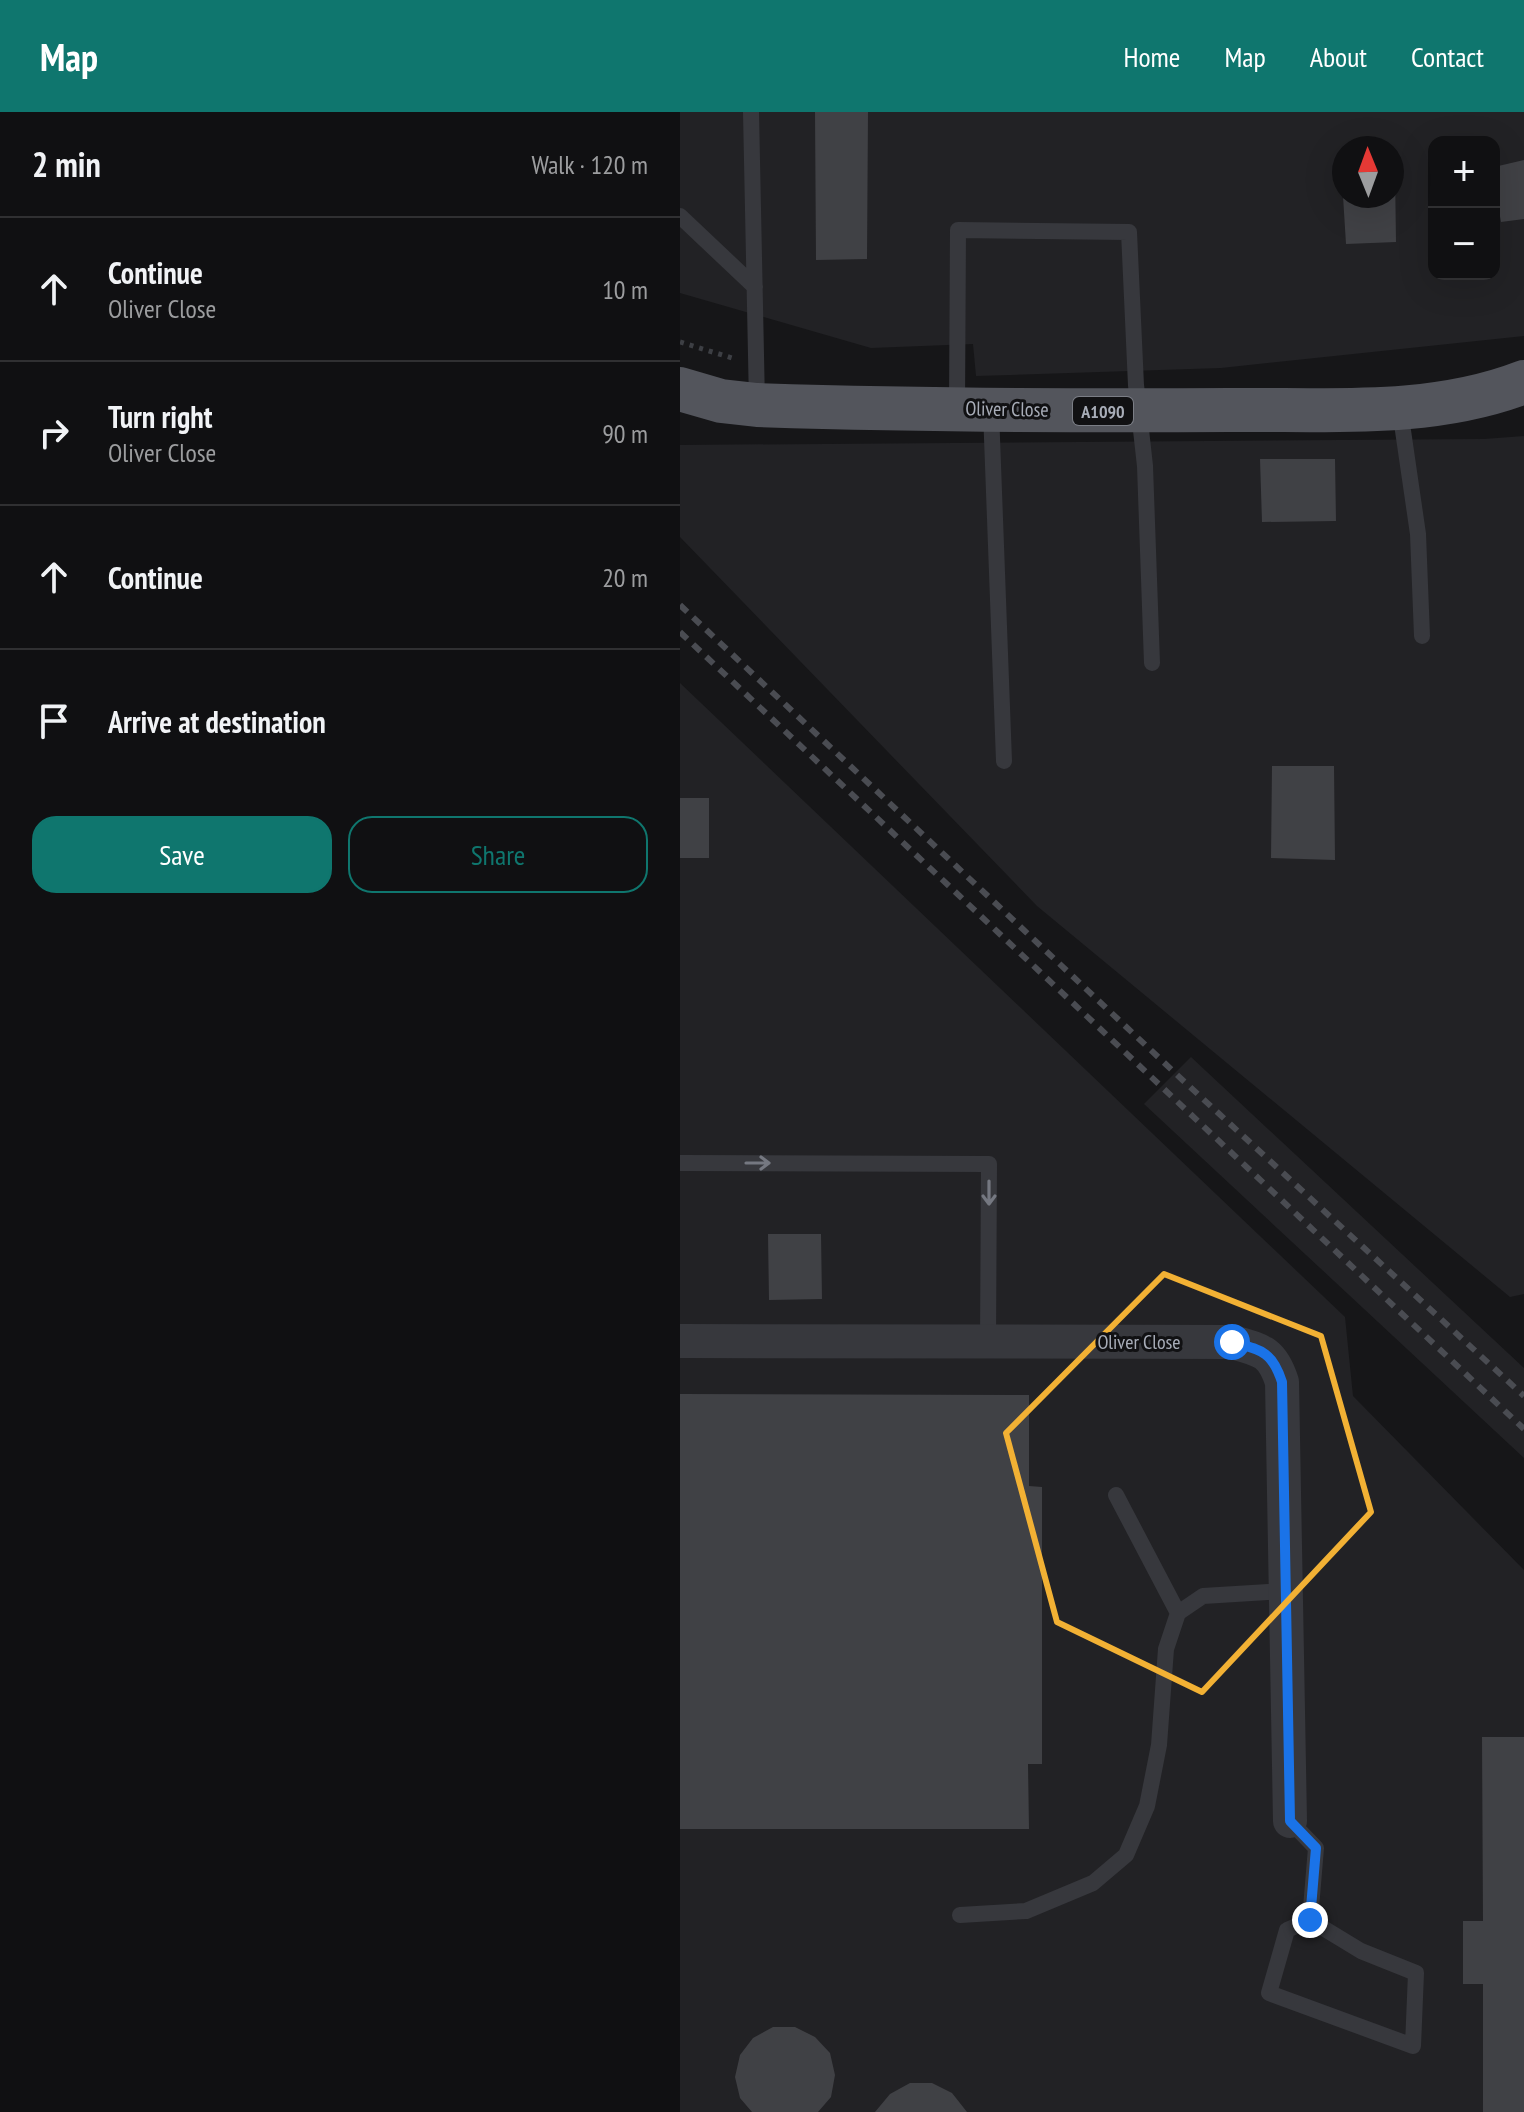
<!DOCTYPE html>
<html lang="en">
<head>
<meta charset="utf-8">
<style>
	:root { --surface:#101012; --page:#1e1e20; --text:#f1f3f6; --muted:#9c9d9f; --line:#303032; --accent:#0f766e }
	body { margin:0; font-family:"PT Sans Narrow",sans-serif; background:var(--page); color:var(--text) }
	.controls { position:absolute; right:24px; top:24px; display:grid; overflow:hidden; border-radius:16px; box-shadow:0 8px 32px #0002 }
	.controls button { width:72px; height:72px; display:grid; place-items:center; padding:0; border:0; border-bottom:2px solid var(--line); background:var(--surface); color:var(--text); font:40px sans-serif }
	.compass { position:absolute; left:652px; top:24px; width:72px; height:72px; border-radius:50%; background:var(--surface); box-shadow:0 8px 32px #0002; rotate:359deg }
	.stop { position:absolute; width:24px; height:24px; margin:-18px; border:6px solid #1a73e8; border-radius:50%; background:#fff }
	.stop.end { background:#1a73e8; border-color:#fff; box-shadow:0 2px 8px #0008 }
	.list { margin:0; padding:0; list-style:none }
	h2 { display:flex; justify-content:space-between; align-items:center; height:104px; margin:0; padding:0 32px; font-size:34px }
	h2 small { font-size:26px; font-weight:400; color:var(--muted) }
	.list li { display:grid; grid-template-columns:52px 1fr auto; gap:24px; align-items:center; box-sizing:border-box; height:144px; padding:0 32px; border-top:2px solid var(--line) }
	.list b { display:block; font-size:30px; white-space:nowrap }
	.list p { margin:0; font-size:26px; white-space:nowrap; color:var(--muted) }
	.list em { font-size:26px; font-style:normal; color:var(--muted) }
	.actions { display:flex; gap:16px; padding:24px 32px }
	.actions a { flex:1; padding:18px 0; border:2px solid var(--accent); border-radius:24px; text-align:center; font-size:28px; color:var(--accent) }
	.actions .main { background:var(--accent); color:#fff }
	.icon { flex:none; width:44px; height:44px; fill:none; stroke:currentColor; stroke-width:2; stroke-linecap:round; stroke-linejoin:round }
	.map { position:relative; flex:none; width:844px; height:2000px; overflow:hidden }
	header { display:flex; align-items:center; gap:48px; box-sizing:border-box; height:112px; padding:0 40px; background:var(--accent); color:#fff }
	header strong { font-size:38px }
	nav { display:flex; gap:44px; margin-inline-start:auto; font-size:28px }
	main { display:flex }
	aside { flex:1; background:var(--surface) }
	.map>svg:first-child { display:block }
	.built { fill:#222225; fill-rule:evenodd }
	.building { fill:#404145 }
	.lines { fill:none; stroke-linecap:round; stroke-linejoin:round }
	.path { stroke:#3d3f44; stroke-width:5; stroke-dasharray:4 6; stroke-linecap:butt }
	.service { stroke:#37383d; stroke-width:16 }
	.minor { stroke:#37383d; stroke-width:34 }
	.primary { stroke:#53555c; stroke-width:44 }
	.rail { stroke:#4a4c52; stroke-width:6; stroke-dasharray:10 8; stroke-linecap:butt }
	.oneway { stroke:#757881 }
	.route { stroke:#1a73e8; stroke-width:10 }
	.marked { fill:none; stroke:#f2b134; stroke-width:6; stroke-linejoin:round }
	.labels { text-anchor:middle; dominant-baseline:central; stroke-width:6; stroke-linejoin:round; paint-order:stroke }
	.shield { fill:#111113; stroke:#7b7e86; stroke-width:2 }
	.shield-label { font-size:18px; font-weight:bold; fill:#a8adb8 }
	.street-label { font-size:20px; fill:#a8adb8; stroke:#111113 }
</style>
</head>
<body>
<header>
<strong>Map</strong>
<nav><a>Home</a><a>Map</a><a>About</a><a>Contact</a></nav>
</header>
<main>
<aside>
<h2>2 min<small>Walk · 120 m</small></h2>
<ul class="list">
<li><svg class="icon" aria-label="ahead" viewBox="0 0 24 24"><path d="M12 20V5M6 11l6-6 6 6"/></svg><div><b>Continue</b><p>Oliver Close</p></div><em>10 m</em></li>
<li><svg class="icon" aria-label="right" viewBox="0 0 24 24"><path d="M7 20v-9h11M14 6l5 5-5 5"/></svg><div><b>Turn right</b><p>Oliver Close</p></div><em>90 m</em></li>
<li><svg class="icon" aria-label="ahead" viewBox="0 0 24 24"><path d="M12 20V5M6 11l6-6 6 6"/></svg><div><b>Continue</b></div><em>20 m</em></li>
<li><svg class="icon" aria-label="arrive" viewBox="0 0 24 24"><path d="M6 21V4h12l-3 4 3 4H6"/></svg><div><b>Arrive at destination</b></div></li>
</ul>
<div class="actions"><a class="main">Save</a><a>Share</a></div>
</aside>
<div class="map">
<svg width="844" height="2000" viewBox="0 0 844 2000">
	<rect width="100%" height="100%" fill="#161618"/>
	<!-- built -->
	<path class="built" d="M 0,0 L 844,0 L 844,224 L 541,256 L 296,264 L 293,232 L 191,236 L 0,181 ZM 754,30 L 814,30 L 814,162 L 754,162 ZM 664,36 L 712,36 L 712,84 L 664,84 Z
		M 844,324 L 844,1182 L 830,1185 L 357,794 L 0,425 L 0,333 L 804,327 Z
		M 0,571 L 665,1205 L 673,1284 L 844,1458 L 844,2000 L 0,2000 Z
		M 511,945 L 844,1256 L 844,1346 L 464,992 Z"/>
	<!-- building -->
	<path class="building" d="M 135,0 L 188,0 L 187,147 L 136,148 Z
		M 844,48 L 844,107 L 821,110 L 814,71 L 814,55 Z
		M 712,60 L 715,60 L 716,130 L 666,132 L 663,84 L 712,84 Z
		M 580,347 L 655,347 L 656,409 L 582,410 Z
		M 592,654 L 654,654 L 655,748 L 591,746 Z
		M 0,686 L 29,686 L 29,746 L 0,746 Z
		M 88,1122 L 141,1122 L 142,1187 L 89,1188 Z
		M 0,1282 L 349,1283 L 349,1374 L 362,1375 L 362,1652 L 348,1652 L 349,1717 L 0,1717 Z
		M 802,1625 L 844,1625 L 844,2000 L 803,2000 L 803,1872 L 783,1872 L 783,1809 L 803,1809 Z
		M 93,1915 L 115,1915 L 135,1925 L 150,1941 L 155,1963 L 151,1985 L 138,2000 L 72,2000 L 60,1986 L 55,1965 L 60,1943 L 73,1926 Z
		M 230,1971 L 252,1971 L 272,1981 L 287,2000 L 195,2000 L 210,1982 Z"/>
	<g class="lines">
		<!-- path -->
		<path class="path" d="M 0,230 L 52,246"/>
		<!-- service -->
		<path class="service" d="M 71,0 L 77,291
			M 0,104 L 75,175
			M 277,295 L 278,118 L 449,120 L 456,273 L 465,354 L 472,551
			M 720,298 L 738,422 L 742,524
			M 311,299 L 324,649
			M 0,1051 L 309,1052 L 308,1230
			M 436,1383 L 498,1501
			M 610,1709 L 636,1736 L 630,1808
			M 280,1803 L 346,1799 L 413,1771 L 446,1743 L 467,1694 L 479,1633 L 486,1537 L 498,1501 L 523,1484 L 606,1479
			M 630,1808 L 681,1839 L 736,1861 L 733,1934 L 589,1881 L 607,1818 Z"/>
		<!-- minor -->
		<path class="minor" d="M 0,1229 L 552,1230 C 581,1238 592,1239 602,1270 L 610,1709"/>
		<!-- primary -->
		<path class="primary" d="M 0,277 L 41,289 L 77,293 C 234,298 392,299 550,298 C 648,297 751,306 844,270"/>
		<!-- rail -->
		<path class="rail" d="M 0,493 L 495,961 L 844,1284
			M 0,520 L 844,1317"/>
	</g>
	<!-- one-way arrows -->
	<defs><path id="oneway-shaft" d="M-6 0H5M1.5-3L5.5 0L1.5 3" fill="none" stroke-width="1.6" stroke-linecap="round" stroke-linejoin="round" transform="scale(2)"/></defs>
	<g class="oneway">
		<use href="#oneway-shaft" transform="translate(78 1051)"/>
		<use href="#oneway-shaft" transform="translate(309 1081) rotate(90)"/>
	</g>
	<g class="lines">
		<!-- route -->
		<path class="route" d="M 552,1230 C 581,1238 592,1239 602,1270 L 610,1709 L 636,1736 L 630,1808"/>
	</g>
	<!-- marked area -->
	<path class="marked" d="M 484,1162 L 641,1224 L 691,1400 L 522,1580 L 377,1510 L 326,1321 Z"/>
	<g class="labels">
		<!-- shield labels -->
		<rect class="shield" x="393" y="285" width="60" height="28" rx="6"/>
		<g class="shield-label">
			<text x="423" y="299">A1090</text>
		</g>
		<!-- street labels -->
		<g class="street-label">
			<text transform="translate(327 297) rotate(1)">Oliver Close</text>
			<text x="459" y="1230">Oliver Close</text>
		</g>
	</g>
</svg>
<div class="controls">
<button>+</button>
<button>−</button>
</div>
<svg class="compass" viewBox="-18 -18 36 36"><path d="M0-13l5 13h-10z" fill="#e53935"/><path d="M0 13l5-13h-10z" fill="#9c9d9f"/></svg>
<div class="stop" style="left:552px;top:1230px"></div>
<div class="stop end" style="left:630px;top:1808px"></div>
</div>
</main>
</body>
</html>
